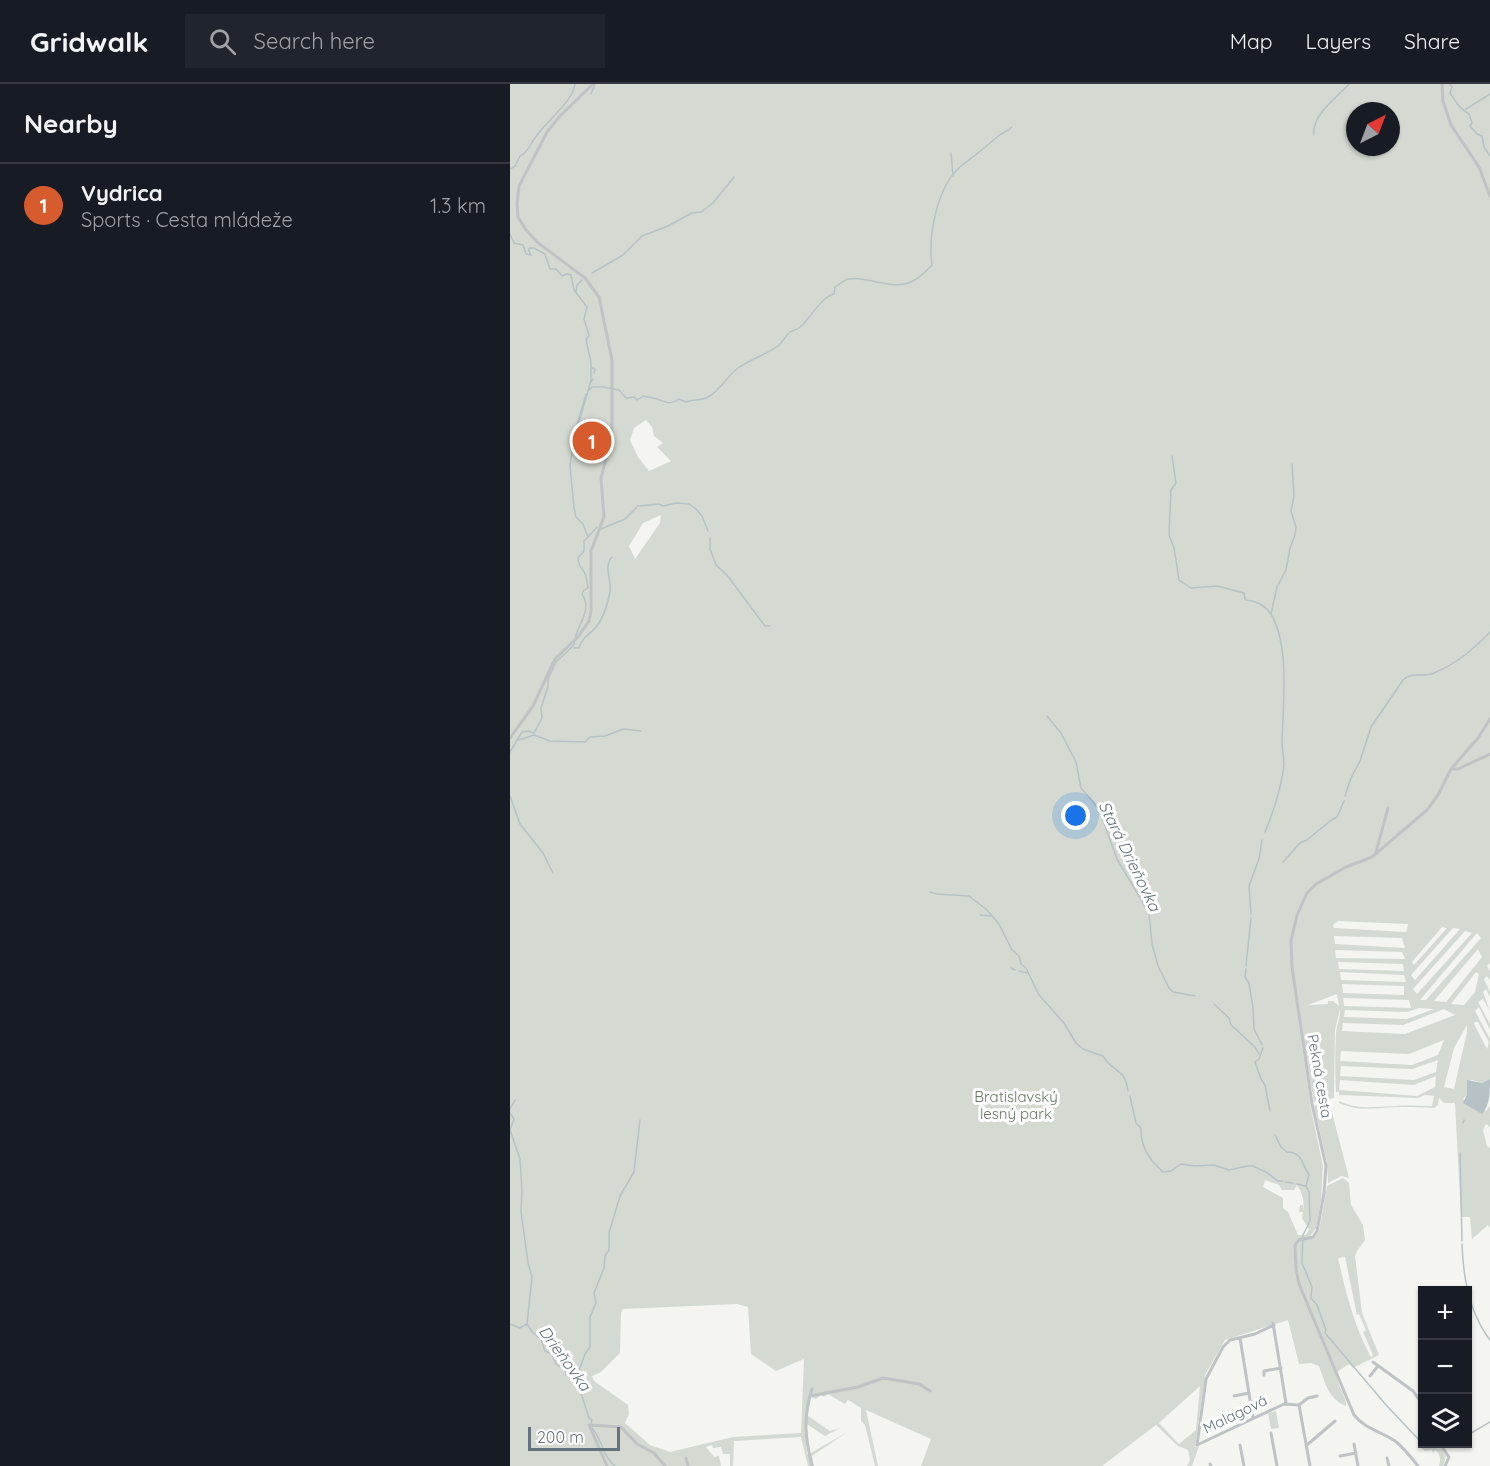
<!DOCTYPE html>
<html lang="en">
<head>
<meta charset="utf-8">
<style>
	:root { --surface:#171b24; --page:#20242c; --text:#f1f3f6; --muted:#9ea1a6; --line:#363941; --accent:#d75c2d }
	body { margin:0; font-family:Quicksand,sans-serif; background:var(--page); color:var(--text) }
	.controls { position:absolute; right:18px; bottom:18px; display:grid; overflow:hidden; border-radius:0px; box-shadow:0 2px 4px #0004 }
	.controls button { width:54px; height:54px; display:grid; place-items:center; padding:0; border:0; border-bottom:2px solid var(--line); background:var(--surface); color:var(--text); font:30px sans-serif }
	.compass { position:absolute; left:836px; top:18px; width:54px; height:54px; border-radius:50%; background:var(--surface); box-shadow:0 2px 4px #0004; rotate:42deg }
	.scale { position:absolute; left:18px; bottom:15px; width:92px; box-sizing:border-box; padding-left:6px; border:3px solid #65727f; border-top:0; font-size:16px; line-height:21px; white-space:nowrap; color:#65727f; -webkit-text-stroke:4px #fff; paint-order:stroke }
	.you { position:absolute; left:566px; top:732px; width:21px; height:21px; margin:-15px; border:4px solid #fff; border-radius:50%; background:#1a73e8; box-shadow:0 0 0 9px #1a73e833 }
	.badge { display:grid; place-items:center; width:39px; height:39px; border-radius:50%; background:var(--accent); color:#fff; font-size:20px; font-weight:700 }
	.pin { position:absolute; translate:-50% -50%; border:3px solid #fff; box-shadow:0 2px 6px #0006 }
	.list { margin:0; padding:0; list-style:none }
	h2 { display:flex; justify-content:space-between; align-items:center; height:78px; margin:0; padding:0 24px; font-size:26px }
	h2 small { font-size:20px; font-weight:400; color:var(--muted) }
	.list li { display:grid; grid-template-columns:39px 1fr auto; gap:18px; align-items:center; box-sizing:border-box; height:84px; padding:0 24px; border-top:2px solid var(--line) }
	.list b { display:block; font-size:22px; white-space:nowrap }
	.list p { margin:0; font-size:20px; white-space:nowrap; color:var(--muted) }
	.list em { font-size:20px; font-style:normal; color:var(--muted) }
	.icon { flex:none; width:33px; height:33px; fill:none; stroke:currentColor; stroke-width:2; stroke-linecap:round; stroke-linejoin:round }
	.map { position:relative; flex:none; width:980px; height:1382px; overflow:hidden }
	header { display:flex; align-items:center; gap:36px; box-sizing:border-box; height:84px; padding:0 30px; background:var(--surface); border-bottom:2px solid var(--line) }
	header strong { font-size:28px }
	nav { display:flex; gap:33px; margin-inline-start:auto; font-size:21px }
	.search { width:420px; height:54px; background:var(--page); display:flex; align-items:center; gap:15px; box-sizing:border-box; padding:0 21px; border-radius:0px; color:var(--muted); font-size:22px }
	main { display:flex }
	aside { flex:1; background:var(--surface) }
	.map>svg:first-child { display:block }
	.green { fill:#d4dad1; fill-rule:evenodd }
	.water { fill:#b7c2c6 }
	.lines { fill:none; stroke-linecap:round; stroke-linejoin:round }
	.stream { stroke:#b7c2c6; stroke-width:1.5 }
	.minor { stroke:#bfc3c6; stroke-width:3 }
	.labels { text-anchor:middle; dominant-baseline:central; stroke-width:6; stroke-linejoin:round; paint-order:stroke }
	.street-label { font-size:15px; fill:#65727f; stroke:#fff }
	.park-label { font-size:15px; fill:#667763; stroke:#fff }
	.water-label { font-size:16px; font-style:italic; fill:#60737d; stroke:#fff }
</style>
</head>
<body>
<header>
<strong>Gridwalk</strong>
<div class="search"><svg class="icon" aria-label="search" viewBox="0 0 24 24"><circle cx="10" cy="10" r="6"/><path d="M15 15l6 6"/></svg>Search here</div>
<nav><a>Map</a><a>Layers</a><a>Share</a></nav>
</header>
<main>
<aside>
<h2>Nearby<small></small></h2>
<ul class="list">
<li><span class="badge">1</span><div><b>Vydrica</b><p>Sports · Cesta mládeže</p></div><em>1.3 km</em></li>
</ul>
</aside>
<div class="map">
<svg width="980" height="1382" viewBox="0 0 980 1382">
	<rect width="100%" height="100%" fill="#f4f4f0"/>
	<!-- green -->
	<path class="green" d="M 0,0 L 980,0 L 980,879 L 977,882 L 980,887 L 980,896 L 977,892 L 974,895 L 980,908 L 980,913 L 976,905 L 973,908 L 980,927 L 973,915 L 968,918 L 980,940 L 980,946 L 969,923 L 965,927 L 980,955 L 980,995 L 972,999 L 962,996 L 958,997 L 957,1010 L 953,1015 L 976,1027 L 980,1022 L 980,1043 L 976,1040 L 973,1046 L 977,1062 L 980,1064 L 980,1144 L 978,1141 L 962,1155 L 960,1133 L 951,1133 L 945,1019 L 934,1019 L 929,1014 L 928,1021 L 924,1024 C 913,1023 901,1023 890,1023 C 866,1023 852,1029 829,1019 L 829,1017 C 851,1027 864,1022 887,1022 C 899,1021 910,1022 922,1022 L 924,1012 L 915,1011 L 908,1014 L 829,1011 L 829,1008 L 826,1008 C 825,988 825,968 826,948 C 827,940 831,932 830,925 L 825,946 L 824,1014 L 804,1018 L 787,927 L 801,1025 L 813,1082 L 811,1117 L 806,1144 L 798,1155 L 805,1153 L 809,1147 L 817,1102 L 833,1094 L 839,1099 L 841,1121 L 853,1141 L 855,1156 L 847,1167 L 845,1172 L 852,1229 L 869,1271 L 843,1284 L 839,1280 L 827,1288 C 825,1300 837,1311 836,1322 C 818,1315 815,1298 809,1282 L 801,1279 L 789,1280 L 778,1236 L 715,1256 L 695,1291 L 685,1363 L 689,1362 L 682,1382 L 677,1382 L 680,1376 L 678,1366 L 668,1362 L 646,1341 L 592,1382 L 411,1382 L 421,1355 L 356,1326 L 368,1382 L 365,1382 L 355,1341 L 351,1337 L 351,1324 L 338,1316 L 335,1320 L 318,1310 L 314,1313 L 311,1311 L 306,1315 L 301,1313 L 297,1325 L 298,1332 L 320,1347 L 330,1344 L 315,1352 L 295,1339 L 297,1371 L 336,1349 L 302,1372 L 304,1382 L 298,1382 L 291,1353 L 224,1357 L 223,1382 L 220,1382 L 220,1370 L 213,1370 L 211,1363 L 203,1364 L 202,1361 L 196,1363 L 204,1373 L 209,1372 L 211,1382 L 0,1382 ZM 845,27 L 881,27 L 881,63 L 845,63 ZM 136,336 L 142,343 L 144,352 L 153,359 L 147,363 L 161,377 L 139,387 L 128,373 L 120,356 L 124,344 ZM 151,431 L 150,439 L 125,475 L 119,462 L 133,439 ZM 828,837 L 898,840 L 898,841 L 896,848 L 824,844 L 823,841 ZM 932,843 L 937,844 L 904,881 L 902,878 ZM 943,844 L 950,845 L 905,896 L 901,891 ZM 955,847 L 962,849 L 907,910 L 903,905 ZM 967,849 L 971,854 L 916,916 L 910,916 ZM 824,852 L 892,854 L 895,864 L 825,860 ZM 968,865 L 972,873 L 936,918 L 924,917 ZM 825,866 L 892,868 L 895,875 L 826,874 ZM 828,878 L 893,880 L 894,887 L 829,885 ZM 830,888 L 894,891 L 896,898 L 831,896 ZM 966,888 L 969,890 L 965,908 L 954,921 L 941,920 ZM 832,900 L 894,902 L 894,911 L 833,909 ZM 827,910 L 829,922 L 823,917 L 818,917 L 818,920 L 799,921 L 790,924 ZM 833,914 L 899,916 L 901,924 L 834,922 ZM 909,924 L 924,925 L 897,935 L 834,933 L 835,926 L 897,928 ZM 934,925 L 945,931 L 895,950 L 832,947 L 833,939 L 893,941 ZM 965,938 L 968,938 L 979,958 L 977,965 L 964,940 ZM 957,941 L 957,948 L 944,1005 L 934,1003 L 944,964 ZM 934,956 L 928,971 L 902,981 L 830,977 L 831,967 L 899,970 ZM 928,976 L 926,988 L 904,996 L 830,992 L 831,982 L 902,985 ZM 926,992 L 925,1003 L 907,1012 L 829,1006 L 830,996 L 904,1001 ZM 755,1096 L 769,1101 L 772,1106 L 784,1106 L 787,1101 C 792,1108 795,1118 793,1127 L 793,1121 L 790,1121 L 789,1128 L 793,1128 L 792,1134 L 799,1145 L 796,1151 L 788,1151 L 778,1128 L 773,1124 L 773,1114 L 753,1103 ZM 835,1173 L 847,1231 L 849,1230 L 856,1246 L 853,1248 L 863,1271 L 861,1273 C 844,1242 836,1209 828,1174 ZM 227,1220 L 238,1223 L 241,1270 L 266,1287 L 294,1275 L 291,1349 L 223,1353 L 160,1368 L 140,1361 L 115,1339 L 119,1330 L 118,1321 L 84,1297 L 82,1292 L 91,1288 L 110,1269 L 111,1229 L 113,1225 ZM 690,1302 L 686,1346 L 669,1360 L 649,1339 Z
		M 813,1017 L 819,1017 L 839,1094 L 831,1092 L 818,1099 L 817,1078 L 804,1022 Z
		M 766,1327 L 769,1344 L 761,1345 L 758,1329 Z
		M 914,1362 L 932,1365 L 936,1372 L 933,1382 L 929,1382 C 931,1376 931,1370 925,1366 L 923,1369 L 922,1366 L 915,1367 L 912,1364 Z"/>
	<!-- water -->
	<path class="water" d="M 980,995 C 980,1008 980,1021 972,1030 L 953,1019 L 957,1010 L 957,996 L 972,999 Z"/>
	<g class="lines">
		<!-- stream -->
		<path class="stream" d="M 940,0 L 942,3 L 940,9 C 947,19 948,23 959,30 L 962,39 L 960,42 L 967,50 L 972,52 L 974,63 L 980,72
			M 81,10 L 85,0
			M 956,25 L 980,10
			M 804,51 C 801,31 828,13 839,0
			M 441,69 L 443,92
			M 0,85 L 5,82 L 10,72 C 18,69 20,60 25,54 C 35,38 63,18 65,0
			M 0,150 L 4,159 L 13,161 L 16,170 L 21,171 L 19,167 L 19,164 L 24,164 L 35,170 L 40,185 L 46,185 L 52,192 L 57,190 L 61,191 L 64,206 L 77,223 L 74,235 L 79,251 L 76,256 L 81,278 L 81,297 L 64,355 L 60,381 L 64,424 L 66,433 L 73,440 L 78,453 L 74,457 L 74,467 L 68,474 C 69,486 72,482 75,490 C 77,494 77,500 78,504 L 74,506 L 72,510 C 84,528 65,541 64,561 L 46,578 L 38,595 L 38,603 L 31,624 L 32,634 L 24,649 L 18,647 L 12,648 L 0,668
			M 82,189 L 113,171 L 132,152 L 158,142 L 182,129 L 191,128 L 203,119 L 224,93
			M 66,208 L 67,201 L 72,196
			M 82,284 L 85,285 L 84,289
			M 79,302 L 83,295
			M 79,306 L 82,303 L 93,303 L 109,306 L 116,314 L 124,313 L 127,316 L 133,312 C 136,313 140,313 143,314 C 155,316 157,323 169,315 L 176,318 C 183,315 191,317 198,313 C 210,307 217,292 228,284 C 241,275 255,271 268,262 C 273,258 275,252 280,248 C 283,246 286,246 289,244 C 299,236 312,212 324,210 L 325,203 C 329,201 334,196 338,195 C 343,194 352,195 357,196 C 388,202 399,207 422,181 C 418,151 427,102 451,82 C 464,72 475,64 487,53 C 491,49 497,48 502,43
			M 62,366 L 62,358 L 76,310
			M 662,372 L 666,399 L 661,406 L 659,451 L 664,464 L 669,496 L 681,504 L 707,502 L 734,509 L 735,516 C 744,516 755,521 760,529
			M 91,445 L 115,435 L 128,422 L 149,420 L 153,422 L 166,419 L 179,420 L 185,424 L 192,432 L 198,447
			M 78,453 L 87,443
			M 200,454 L 200,465 L 206,481 L 217,491 L 255,542 L 260,542
			M 64,564 L 69,564 C 74,550 79,552 86,543 C 93,535 98,519 100,508 C 102,496 93,483 102,473
			M 537,632 L 551,649 L 566,678 L 571,704 L 584,719 L 590,728 L 607,775 L 639,829 L 642,860 L 648,882 L 659,904 L 663,908 L 685,912
			M 9,656 L 24,651 L 40,657 L 75,658 L 80,653 L 95,652 L 113,645 L 131,647
			M 0,712 L 10,740 L 33,769 L 43,789
			M 835,712 L 841,694 L 850,677 L 861,643 L 893,596 C 902,587 913,594 924,589 C 947,579 963,566 980,548
			M 755,748 C 763,729 772,701 774,681 C 774,673 772,665 772,658 C 773,621 780,562 761,530 L 767,503 L 776,486 L 780,464 L 785,451 L 786,443 L 781,427 L 784,412 L 782,380
			M 773,778 L 790,759 L 797,756 L 820,737 L 827,733 L 834,717
			M 420,808 L 427,810 L 459,812 L 477,826 L 489,840 L 502,866 L 509,872 L 511,880 L 516,884 L 529,911 L 554,939 L 566,959 L 573,965 L 593,972 C 603,989 615,983 618,1007
			M 741,830 L 739,802 L 749,775 L 752,756
			M 470,831 L 481,832
			M 736,882 L 741,834
			M 501,884 L 505,886
			M 736,885 L 735,893 L 739,899 L 743,924 L 744,945 L 752,961
			M 509,887 L 517,889
			M 704,920 L 719,934 L 721,941 L 745,963 L 749,970
			M 753,964 L 749,975 L 745,978 L 751,995 L 755,1001 L 760,1027
			M 620,1012 L 626,1039 L 631,1044 C 630,1063 640,1076 653,1088 L 661,1087 L 671,1080 L 685,1082 L 704,1081 L 719,1086 L 737,1082 L 743,1082 L 756,1088 L 768,1097 L 773,1097
			M 0,1025 L 5,1016
			M 0,1029 L 4,1035 L 0,1046 L 10,1075 L 12,1106 L 11,1128 L 18,1179 L 22,1193 L 17,1240
			M 953,1039 L 954,1036
			M 765,1051 L 771,1063 L 777,1068 C 793,1068 792,1081 799,1091 L 796,1102 L 799,1108 L 800,1137 L 793,1151 L 792,1179 L 802,1203 L 801,1214 L 807,1221 L 816,1246 L 815,1249 L 877,1322 L 912,1359
			M 950,1069 L 952,1157
			M 775,1098 L 783,1099
			M 787,1100 L 795,1102
			M 952,1160 C 953,1192 960,1230 980,1256
			M 0,1240 L 10,1244 L 17,1240 L 23,1249 L 31,1255 L 35,1267 L 42,1270 L 46,1280 L 55,1286 L 56,1291 L 64,1295 L 65,1301 L 70,1306 L 79,1334 L 82,1336 L 81,1339
			M 70,1306 L 67,1292 L 75,1270 L 80,1263 L 80,1233 L 86,1219 L 84,1209 L 94,1184 L 95,1172 L 99,1166 L 99,1149 L 110,1112 L 124,1088 L 130,1036
			M 82,1344 C 92,1355 93,1373 105,1382
			M 958,1351 L 980,1338
			M 913,1360 L 926,1362 L 944,1360"/>
		<!-- minor -->
		<path class="minor" d="M 932,0 L 933,17 L 941,41 L 969,83 L 980,112
			M 0,654 L 23,622 L 45,575 L 68,553 L 79,537 L 81,526 L 81,467 L 94,433 L 91,394 L 102,353 L 102,276 L 89,213 L 75,194 L 27,158 L 16,146 L 8,133 L 7,120 L 9,102 L 37,48 L 50,32 L 83,0
			M 941,685 L 948,685 L 980,670
			M 866,768 L 878,724
			M 763,1239 L 776,1319
			M 730,1254 L 743,1334
			M 863,1278 L 903,1307 L 912,1320
			M 754,1291 L 754,1287 L 771,1284
			M 860,1292 L 868,1282
			M 302,1305 C 293,1334 295,1353 302,1382
			M 300,1312 L 348,1303 L 373,1294 L 409,1300 L 420,1307
			M 724,1312 L 739,1309
			M 789,1321 L 800,1382
			M 761,1349 L 767,1382
			M 844,1360 L 848,1382
			M 930,1360 L 939,1373 L 935,1382
			M 687,1361 L 696,1295 L 713,1263 L 720,1256 L 745,1250 L 764,1241
			M 687,1361 L 774,1320 L 789,1321 L 798,1314 L 807,1312
			M 730,1361 L 734,1382
			M 797,1361 L 825,1337
			M 830,1372 L 846,1369
			M 176,1374 L 178,1382
			M 877,1374 L 879,1382
			M 700,1380 L 701,1382
			M 97,1382 L 79,1341 L 111,1343 L 127,1360 L 144,1369 L 155,1382
			M 908,1382 C 901,1373 894,1364 885,1357 C 870,1347 855,1345 844,1331 L 789,1200 L 786,1186 L 785,1161 L 789,1156 L 803,1153 L 807,1147 L 814,1109 L 816,1082 L 802,1020 L 782,883 L 781,857 L 787,831 L 797,809 L 806,800 L 836,783 L 862,773 L 917,726 L 928,711 L 941,685 L 968,654 L 980,635"/>
	</g>
	<g class="labels">
		<!-- street labels -->
		<g class="street-label">
			<text transform="translate(810 992) rotate(80)">Pekná cesta</text>
			<text transform="translate(725 1330) rotate(-26)">Malagová</text>
		</g>
		<!-- park labels -->
		<g class="park-label">
			<text x="506" y="1012">Bratislavský<tspan x="506" dy="17">lesný park</tspan></text>
		</g>
		<!-- water labels -->
		<g class="water-label">
			<text transform="translate(620 772) rotate(64)">Stará Drieňovka</text>
			<text transform="translate(55 1274) rotate(54)">Drieňovka</text>
		</g>
	</g>
</svg>
<div class="controls">
<button>+</button>
<button>−</button>
<button><svg class="icon" aria-label="layers" viewBox="0 0 24 24"><path d="M12 4l9 5-9 5-9-5zM3 14l9 5 9-5"/></svg></button>
</div>
<svg class="compass" viewBox="-18 -18 36 36"><path d="M0-13l5 13h-10z" fill="#e53935"/><path d="M0 13l5-13h-10z" fill="#9ea1a6"/></svg>
<div class="scale">200 m</div>
<div class="you"></div>
<div class="pin badge" style="left:82px;top:357px">1</div>
</div>
</main>
</body>
</html>
